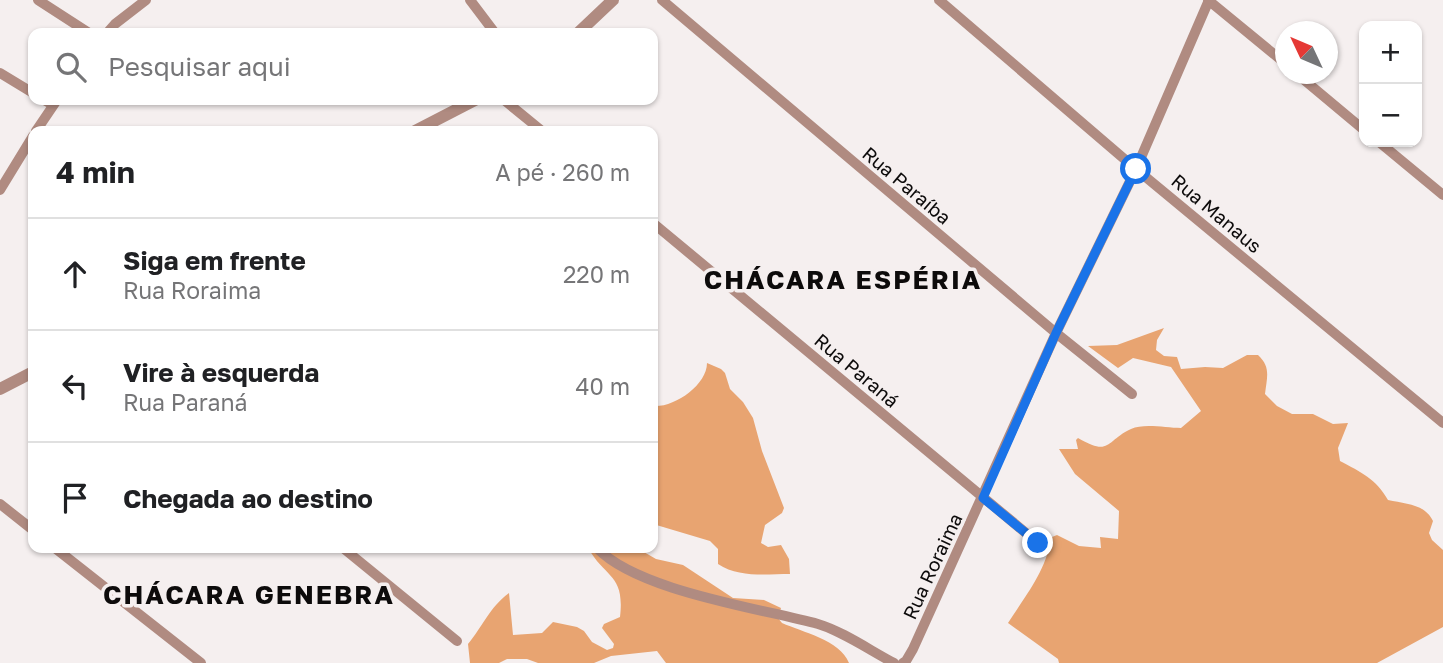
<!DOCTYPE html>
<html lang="pt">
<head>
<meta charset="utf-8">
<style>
	:root { --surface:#fff; --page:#f2f2f2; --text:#202124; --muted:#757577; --line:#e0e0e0 }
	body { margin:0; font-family:"Golos Text",sans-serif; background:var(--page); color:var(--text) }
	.controls { position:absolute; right:21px; top:21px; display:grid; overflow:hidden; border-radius:14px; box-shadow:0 2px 5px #0004 }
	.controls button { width:63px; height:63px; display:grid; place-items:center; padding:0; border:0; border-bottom:2px solid var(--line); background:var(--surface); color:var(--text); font:35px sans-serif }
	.compass { position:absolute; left:1275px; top:21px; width:63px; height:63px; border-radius:50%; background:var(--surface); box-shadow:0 2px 5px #0004; rotate:314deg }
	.stop { position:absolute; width:21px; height:21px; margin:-16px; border:5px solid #1a73e8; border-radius:50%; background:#fff }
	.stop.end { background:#1a73e8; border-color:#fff; box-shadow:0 2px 7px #0008 }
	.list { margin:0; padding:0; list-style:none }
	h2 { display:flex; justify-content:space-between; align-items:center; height:91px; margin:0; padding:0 28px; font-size:30px }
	h2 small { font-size:23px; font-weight:400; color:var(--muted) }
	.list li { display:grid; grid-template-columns:46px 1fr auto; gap:21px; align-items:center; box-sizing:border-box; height:112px; padding:0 28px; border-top:2px solid var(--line) }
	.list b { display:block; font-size:26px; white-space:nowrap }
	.list p { margin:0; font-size:23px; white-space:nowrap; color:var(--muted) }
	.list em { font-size:23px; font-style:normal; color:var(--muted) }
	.icon { flex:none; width:38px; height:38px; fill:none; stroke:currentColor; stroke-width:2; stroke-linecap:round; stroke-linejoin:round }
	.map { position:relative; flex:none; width:1443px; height:663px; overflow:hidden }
	.search { position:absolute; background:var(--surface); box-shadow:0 2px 5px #0004; left:28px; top:28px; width:630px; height:77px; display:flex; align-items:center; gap:18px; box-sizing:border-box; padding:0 24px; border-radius:14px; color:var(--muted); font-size:26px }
	.panel { position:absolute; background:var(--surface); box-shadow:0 2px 5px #0004; left:28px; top:126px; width:630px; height:427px; border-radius:14px }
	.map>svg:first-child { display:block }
	.forest { fill:#e8a471 }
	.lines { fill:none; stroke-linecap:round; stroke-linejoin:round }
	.minor { stroke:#b08b81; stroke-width:10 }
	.tertiary { stroke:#b08b81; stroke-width:12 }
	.route { stroke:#1a73e8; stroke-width:9 }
	.labels { text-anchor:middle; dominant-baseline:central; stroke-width:7; stroke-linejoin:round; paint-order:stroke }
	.street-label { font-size:19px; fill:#0d0b0b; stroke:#f5efef }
	.district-label { font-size:26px; font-weight:bold; letter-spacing:2px; fill:#0d0b0b; stroke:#f5efef }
</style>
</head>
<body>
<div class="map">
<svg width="1443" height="663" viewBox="0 0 1443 663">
	<rect width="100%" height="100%" fill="#f5efef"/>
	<!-- forest -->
	<path class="forest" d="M 1164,328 L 1157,340 L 1156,350 L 1164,356 L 1177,357 L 1181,369 L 1205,367 L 1223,368 L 1247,355 L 1258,355 C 1271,367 1267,377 1265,394 L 1277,406 L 1292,414 L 1313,414 L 1333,424 L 1348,423 L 1338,448 L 1340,461 C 1361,472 1376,479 1388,500 C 1406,504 1425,504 1433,521 L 1429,533 L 1432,540 L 1443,550 L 1443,627 L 1377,663 L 1059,663 L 1058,659 L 1008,623 C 1028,592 1044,574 1052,537 L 1057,535 L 1079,546 L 1101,548 L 1100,537 L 1118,539 L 1119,511 L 1075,474 L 1059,449 L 1078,449 L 1076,440 L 1078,438 C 1111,457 1105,441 1131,429 C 1144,423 1166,428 1181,428 L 1201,411 L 1171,367 L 1133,358 L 1118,368 L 1088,346 L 1117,345 Z
		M 707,363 L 721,369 L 725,373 L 730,389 L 743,402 L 753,418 L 762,451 L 784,508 L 782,513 L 765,525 L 761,543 L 768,547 L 781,545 L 789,559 L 790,574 C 766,574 739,578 718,564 L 718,549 L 710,541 L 653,524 L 653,406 C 674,408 707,385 707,363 Z
		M 588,548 L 637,548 L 656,559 L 683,565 L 733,598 L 764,600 L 781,608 L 778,618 L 782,623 C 802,632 840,640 849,663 L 666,663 L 657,651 L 611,656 L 594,663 L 538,663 L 527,659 L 507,659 L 499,663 L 470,663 L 468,644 C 483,626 489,608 509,593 L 513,635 L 542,633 L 553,622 L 577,627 L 584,631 L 592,642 L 607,650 L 613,648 L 614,644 L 602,628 L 604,624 L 620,617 C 625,574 606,579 588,548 Z"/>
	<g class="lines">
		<!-- minor -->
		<path class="minor" d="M 38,0 L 89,33
			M 470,0 L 495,33
			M 662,0 L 1056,333 L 1132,394
			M 939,0 L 1136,169 L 1443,423
			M 1208,0 L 1286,64
			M 107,33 L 115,24 L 146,0
			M 0,73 L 33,93
			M 1297,74 L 1364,130
			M 44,100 L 53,105
			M 504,100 L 542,131
			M 36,131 L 57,100
			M 1379,142 L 1443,195
			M 0,190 L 33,136
			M 653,223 L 1038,543
			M 0,504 L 33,530
			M 55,548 L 201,663
			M 343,548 L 457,641
			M 597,548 C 638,591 759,608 818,624 C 842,631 871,651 894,663
			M 903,663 L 906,661 L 913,649 L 1056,333 L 1136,169 L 1209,0"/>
		<!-- tertiary -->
		<path class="tertiary" d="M 578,33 L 613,0
			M 415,131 L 475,100
			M 0,389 L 33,372"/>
	</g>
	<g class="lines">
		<!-- route -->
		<path class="route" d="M 1038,543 L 983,498 L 1056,333 L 1136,169"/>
	</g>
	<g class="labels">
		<!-- street labels -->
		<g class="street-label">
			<text transform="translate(907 185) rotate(40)">Rua Paraíba</text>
			<text transform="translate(1217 213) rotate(40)">Rua Manaus</text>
			<text transform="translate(857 370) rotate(40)">Rua Paraná</text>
			<text transform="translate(932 566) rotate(-65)">Rua Roraima</text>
		</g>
		<!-- district labels -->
		<g class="district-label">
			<text x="843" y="279">CHÁCARA ESPÉRIA</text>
			<text x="249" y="594">CHÁCARA GENEBRA</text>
		</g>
	</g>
</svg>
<div class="controls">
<button>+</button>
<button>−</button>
</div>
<svg class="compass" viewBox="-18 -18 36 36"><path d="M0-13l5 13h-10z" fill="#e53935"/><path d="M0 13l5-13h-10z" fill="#757577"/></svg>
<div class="stop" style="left:1136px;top:169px"></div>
<div class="stop end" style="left:1038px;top:543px"></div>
<div class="search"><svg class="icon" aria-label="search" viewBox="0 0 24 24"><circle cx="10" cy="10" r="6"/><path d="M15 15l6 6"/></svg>Pesquisar aqui</div>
<section class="panel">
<h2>4 min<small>A pé · 260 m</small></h2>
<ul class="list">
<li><svg class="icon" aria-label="ahead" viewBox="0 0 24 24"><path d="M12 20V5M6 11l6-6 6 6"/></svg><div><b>Siga em frente</b><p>Rua Roraima</p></div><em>220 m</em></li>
<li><svg class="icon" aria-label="left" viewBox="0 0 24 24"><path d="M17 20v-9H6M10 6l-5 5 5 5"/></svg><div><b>Vire à esquerda</b><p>Rua Paraná</p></div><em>40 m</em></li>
<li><svg class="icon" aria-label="arrive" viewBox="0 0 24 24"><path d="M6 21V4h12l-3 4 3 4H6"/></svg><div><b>Chegada ao destino</b></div></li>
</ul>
</section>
</div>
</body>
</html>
